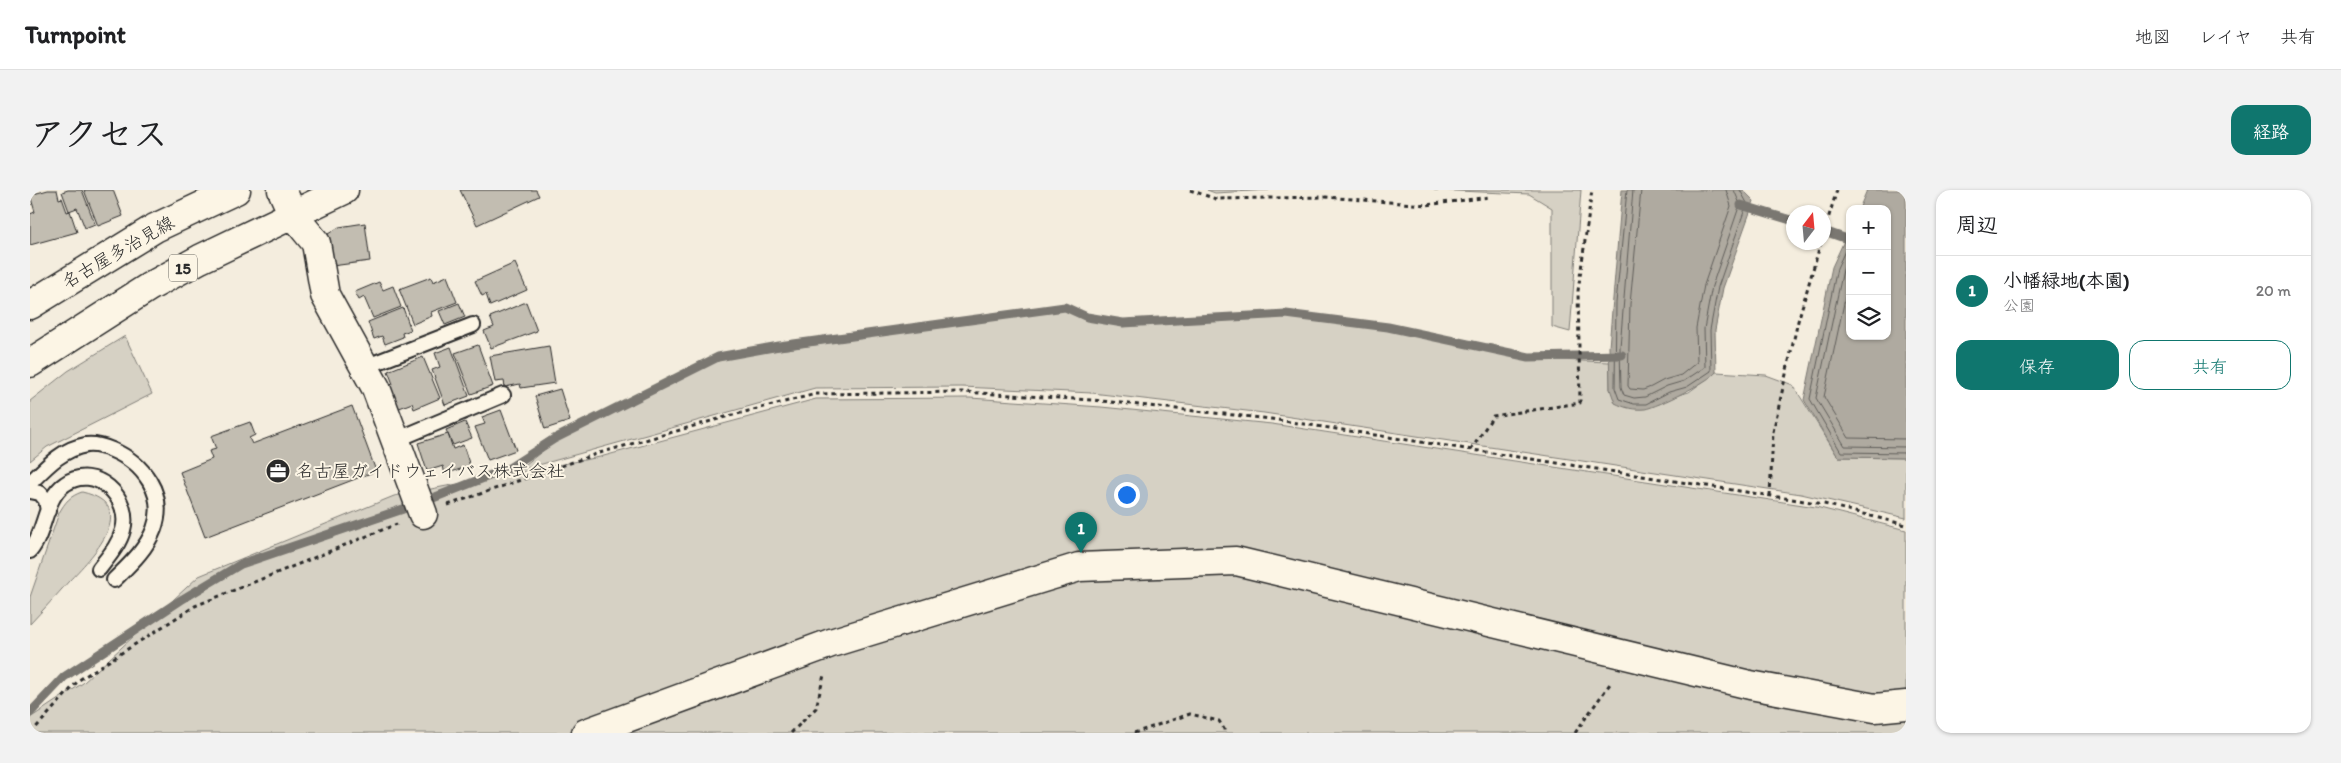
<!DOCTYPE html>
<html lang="ja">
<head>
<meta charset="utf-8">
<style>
	:root { --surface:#fff; --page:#f2f2f2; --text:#202124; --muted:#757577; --line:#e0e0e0; --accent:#0f766e }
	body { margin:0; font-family:Itim,"Klee One",sans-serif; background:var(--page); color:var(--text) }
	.controls { position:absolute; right:15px; top:15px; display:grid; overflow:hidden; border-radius:10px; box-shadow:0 1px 4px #0004 }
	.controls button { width:45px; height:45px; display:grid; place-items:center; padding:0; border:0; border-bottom:1px solid var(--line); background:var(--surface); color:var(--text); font:25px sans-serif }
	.compass { position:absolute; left:1756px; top:15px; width:45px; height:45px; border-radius:50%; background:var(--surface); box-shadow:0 1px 4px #0004; rotate:16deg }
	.you { position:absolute; left:1096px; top:304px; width:18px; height:18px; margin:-12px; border:4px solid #fff; border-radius:50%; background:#1a73e8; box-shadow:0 0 0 8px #1a73e833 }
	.badge { display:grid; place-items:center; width:32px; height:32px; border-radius:50%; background:var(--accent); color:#fff; font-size:16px; font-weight:700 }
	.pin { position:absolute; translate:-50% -41px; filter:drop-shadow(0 1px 2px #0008) }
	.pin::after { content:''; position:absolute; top:26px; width:18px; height:15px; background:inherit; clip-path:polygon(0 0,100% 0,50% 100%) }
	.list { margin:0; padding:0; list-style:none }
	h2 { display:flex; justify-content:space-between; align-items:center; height:65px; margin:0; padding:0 20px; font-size:21px }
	h2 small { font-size:16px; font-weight:400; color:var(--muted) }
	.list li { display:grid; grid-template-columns:32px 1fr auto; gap:15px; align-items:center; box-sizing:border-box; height:70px; padding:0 20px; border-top:1px solid var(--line) }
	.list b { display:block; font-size:19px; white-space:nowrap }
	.list p { margin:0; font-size:16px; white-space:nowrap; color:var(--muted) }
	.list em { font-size:16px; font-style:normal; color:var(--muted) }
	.actions { display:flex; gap:10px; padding:15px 20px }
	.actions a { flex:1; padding:11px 0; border:1px solid var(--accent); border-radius:15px; text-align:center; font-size:18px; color:var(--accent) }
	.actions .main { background:var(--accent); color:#fff }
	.icon { flex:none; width:28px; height:28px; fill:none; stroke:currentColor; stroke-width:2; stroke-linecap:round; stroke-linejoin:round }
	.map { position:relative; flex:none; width:1876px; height:543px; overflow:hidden; border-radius:15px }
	header { display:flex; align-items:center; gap:30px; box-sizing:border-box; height:70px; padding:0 25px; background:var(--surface); border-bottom:1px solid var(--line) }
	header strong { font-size:24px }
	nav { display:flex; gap:28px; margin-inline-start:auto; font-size:18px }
	.intro { display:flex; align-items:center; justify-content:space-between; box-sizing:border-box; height:120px; padding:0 30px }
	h1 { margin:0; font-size:35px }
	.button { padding:12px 22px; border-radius:15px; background:var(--accent); color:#fff; font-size:18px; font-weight:700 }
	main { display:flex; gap:30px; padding:0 30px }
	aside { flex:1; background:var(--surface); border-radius:15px; box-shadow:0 1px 4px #0004 }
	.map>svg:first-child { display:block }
	.green { fill:#d6d1c4; stroke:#807e78 }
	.water { fill:#afaaa0; stroke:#7a7771 }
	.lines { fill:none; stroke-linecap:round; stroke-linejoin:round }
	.shore { stroke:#605e5a; stroke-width:1 }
	.stream { stroke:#7a7771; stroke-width:9 }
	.building { fill:#c2bdb1; stroke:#2b2b2b }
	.lane-casing { stroke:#2b2b2b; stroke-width:18 }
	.street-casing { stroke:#2b2b2b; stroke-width:31 }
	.primary-casing { stroke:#2b2b2b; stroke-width:31 }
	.path { stroke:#2b2b2b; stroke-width:3; stroke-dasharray:4 4; stroke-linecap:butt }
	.lane { stroke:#fcf5e5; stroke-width:14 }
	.street { stroke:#fcf5e5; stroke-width:28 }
	.primary { stroke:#fcf5e5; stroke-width:28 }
	.labels { text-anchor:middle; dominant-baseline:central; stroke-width:4; stroke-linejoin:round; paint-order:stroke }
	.shield { fill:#fcf5e5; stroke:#6a6863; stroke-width:1 }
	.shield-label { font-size:16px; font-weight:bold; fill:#2b2b2b }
	.street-label { font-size:18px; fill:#2b2b2b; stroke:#fcf5e5 }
	.poi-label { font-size:18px; fill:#2b2b2b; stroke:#fcf5e5; text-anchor:start }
</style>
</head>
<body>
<header>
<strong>Turnpoint</strong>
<nav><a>地図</a><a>レイヤ</a><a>共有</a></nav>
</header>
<div class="intro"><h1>アクセス</h1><a class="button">経路</a></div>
<main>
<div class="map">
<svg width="1876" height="543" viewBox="0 0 1876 543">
	<rect width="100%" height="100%" fill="#f4edde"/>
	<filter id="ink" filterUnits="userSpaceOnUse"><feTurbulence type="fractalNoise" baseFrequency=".02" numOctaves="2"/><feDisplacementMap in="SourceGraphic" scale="10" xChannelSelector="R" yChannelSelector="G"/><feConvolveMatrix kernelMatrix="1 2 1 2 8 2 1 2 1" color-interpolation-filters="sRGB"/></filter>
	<g filter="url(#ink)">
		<!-- green -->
		<path class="green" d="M 1177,0 L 1239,0 L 1185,3 Z
			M 1404,0 L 1551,0 L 1540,142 L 1522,137 L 1522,18 L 1499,4 Z
			M 1035,119 L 1055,130 L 1095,136 L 1259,127 L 1356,139 L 1500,169 L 1580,172 L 1580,199 L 1629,214 L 1641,207 L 1659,202 L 1686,182 L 1736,185 L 1763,195 L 1808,267 L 1876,268 L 1876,328 L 1771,304 L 1234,223 L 1062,203 L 932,197 L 785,198 L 487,281 L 533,245 L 693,168 Z
			M 95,146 L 122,204 L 17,257 L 0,271 L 0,211 L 38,181 Z
			M 940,208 L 1071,217 L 1242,234 L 1786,317 L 1876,340 L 1876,543 L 0,543 L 0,528 L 53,493 L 169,386 L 364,306 L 570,267 L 786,209 Z
			M 52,302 C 113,316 61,368 39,391 C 26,406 13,420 0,434 L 0,407 L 29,323 C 35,312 40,306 52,302 Z"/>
		<!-- water -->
		<path class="water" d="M 1592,0 L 1713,0 L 1724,11 L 1693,98 L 1685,140 L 1686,182 C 1680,191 1627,217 1615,219 C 1604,220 1595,218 1585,213 L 1580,199 L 1579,157 Z
			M 1837,0 L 1876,0 L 1876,268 L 1808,267 L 1774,210 L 1802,77 L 1820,38 L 1820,146 L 1857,146 L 1857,19 L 1829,19 Z"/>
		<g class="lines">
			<!-- shore -->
			<path class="shore" d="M 1597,0 L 1586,113 L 1585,198 L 1589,209 L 1604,214 L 1616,214 L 1639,202 L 1657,197 L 1681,181 L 1680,140 L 1688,97 L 1717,13 L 1710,0
				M 1603,0 L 1590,157 L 1591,197 L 1594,205 L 1604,208 L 1615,207 L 1637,196 L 1654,191 L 1675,177 L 1674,139 L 1682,96 L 1710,14 L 1704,0
				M 1611,0 L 1600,114 L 1598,196 L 1600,199 L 1613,200 L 1621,197 L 1634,190 L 1651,185 L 1667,172 L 1666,138 L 1674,95 L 1701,16 L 1696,0
				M 1820,50 L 1807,78 L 1780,209 L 1811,262 L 1876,263
				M 1820,65 L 1813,80 L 1786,208 L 1815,256 L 1876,257
				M 1820,85 L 1794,207 L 1819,248 L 1876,249"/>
			<!-- stream -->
			<path class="stream" d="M 1711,15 L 1764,31
				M 1794,41 L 1820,50
				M 398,310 L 479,278 L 524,249 L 688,167 L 749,156 L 1035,117 L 1057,127 L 1093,133 L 1256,124 L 1358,137 L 1499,167 L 1592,165
				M 0,523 L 34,487 L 151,410 L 211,374 L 382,316"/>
		</g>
		<!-- building -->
		<path class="building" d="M 18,0 L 27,0 L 29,9 L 32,8 L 37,22 L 40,21 L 47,42 L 0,55 L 0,24 L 5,22 L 0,5 Z
			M 38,0 L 52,0 L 65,34 L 55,38 L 47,18 L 39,21 L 32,2 Z
			M 54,0 L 83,0 L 93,26 L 68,36 Z
			M 430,0 L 506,0 L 509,6 L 447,35 Z
			M 335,33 L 340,71 L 302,76 L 298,44 L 309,37 Z
			M 485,73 L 497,100 L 460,116 L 456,104 L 452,106 L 445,91 Z
			M 417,86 L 427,112 L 401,122 L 402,126 L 383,134 L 369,99 L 401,87 L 403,92 Z
			M 349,92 L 353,100 L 363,96 L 371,117 L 343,128 L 334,107 L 329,110 L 325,102 Z
			M 496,112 L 507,141 L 461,158 L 454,141 L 464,137 L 460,127 Z
			M 429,113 L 435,127 L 415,135 L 409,121 Z
			M 373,118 L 381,140 L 372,143 L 373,147 L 355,154 L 352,146 L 344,149 L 338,132 Z
			M 448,155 L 463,196 L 441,204 L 425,163 Z
			M 519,156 L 525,193 L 491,198 L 490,194 L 475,197 L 474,191 L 465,192 L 460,166 Z
			M 421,157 L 439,206 L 415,215 L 402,180 L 410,177 L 405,163 Z
			M 393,167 L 410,208 L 384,219 L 382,213 L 367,219 L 357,196 L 363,194 L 358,181 Z
			M 530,199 L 540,231 L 515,239 L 505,206 Z
			M 322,216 L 346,281 L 175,347 L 150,282 L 182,269 L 179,261 L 186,259 L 181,246 L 220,232 L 225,245 L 219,248 L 222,254 Z
			M 471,220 L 486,260 L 458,270 L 445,237 L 455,234 L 452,227 Z
			M 435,232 L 442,248 L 423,255 L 416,240 Z
			M 418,244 L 423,259 L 433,255 L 440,276 L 415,284 L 413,276 L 397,281 L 388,253 Z"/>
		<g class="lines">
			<defs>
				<path id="lane" d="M 335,177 L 443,135
					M 366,250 L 473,205
					M 0,293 C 16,277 32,259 56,255 C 64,254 75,257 82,260 C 113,273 137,304 124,339 C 116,360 99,375 84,390
					M 0,301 L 10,303 L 16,310 L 18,321
					M 0,361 C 16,342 14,308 35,294 C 65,273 102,308 93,340 C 89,355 78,367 69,379"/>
				<path id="street" d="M 252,0 L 263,25 L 286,53 L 295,105 L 346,198 L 393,324
					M 556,543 L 801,453 L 1049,377 L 1206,371 L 1720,495 L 1845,518 L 1876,515"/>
				<path id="primary" d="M 0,115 L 125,38 L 206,0
					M 0,173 L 119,97 L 170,69 L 314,0"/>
			</defs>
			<!-- lane casing -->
			<use href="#lane" class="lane-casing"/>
			<!-- street casing -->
			<use href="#street" class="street-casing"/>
			<!-- primary casing -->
			<use href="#primary" class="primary-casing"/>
			<!-- path -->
			<path class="path" d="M 1160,0 L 1186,9 L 1296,7 L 1396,15 L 1460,7
				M 1794,42 L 1807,0
				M 1441,260 L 1463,226 L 1550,213 L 1548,101 L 1562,0
				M 1740,306 L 1743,242 L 1768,131 L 1791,52
				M 418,315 L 566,264 L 699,226 L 786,204 L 934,202 L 1062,210 L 1241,229 L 1794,314 L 1876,335
				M 1,543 L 49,490 L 165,416 L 367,334
				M 761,543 L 786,518 L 794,485
				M 1104,543 L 1160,524 L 1189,531 L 1194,539 L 1194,543
				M 1545,543 L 1582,491"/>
			<!-- lane -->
			<use href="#lane" class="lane"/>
			<!-- street -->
			<use href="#street" class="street"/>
			<!-- primary -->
			<use href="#primary" class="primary"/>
		</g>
	</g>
	<!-- icons -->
	<defs>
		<symbol id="office-disc" viewBox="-11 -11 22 22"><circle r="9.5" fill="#2b2b2b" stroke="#fcf5e5"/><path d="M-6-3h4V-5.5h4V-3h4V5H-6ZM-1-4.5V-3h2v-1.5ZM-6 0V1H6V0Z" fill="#fff"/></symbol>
	</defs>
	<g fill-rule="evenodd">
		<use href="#office-disc" x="234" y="267" width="28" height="28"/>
	</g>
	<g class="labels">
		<!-- shield labels -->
		<rect class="shield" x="139" y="64.5" width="28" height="27" rx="4"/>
		<g class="shield-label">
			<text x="153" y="78">15</text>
		</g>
		<!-- street labels -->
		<g class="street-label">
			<text transform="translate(88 62) rotate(-30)">名古屋多治見線</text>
		</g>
		<!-- poi labels -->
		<g class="poi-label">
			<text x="266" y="281">名古屋ガイドウェイバス株式会社</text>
		</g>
	</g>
</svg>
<div class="controls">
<button>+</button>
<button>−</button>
<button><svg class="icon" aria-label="layers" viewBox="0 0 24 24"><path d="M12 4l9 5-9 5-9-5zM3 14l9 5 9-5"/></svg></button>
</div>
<svg class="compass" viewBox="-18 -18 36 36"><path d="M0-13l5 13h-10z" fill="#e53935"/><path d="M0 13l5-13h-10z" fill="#757577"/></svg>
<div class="you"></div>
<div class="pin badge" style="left:1051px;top:363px">1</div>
</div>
<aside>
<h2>周辺<small></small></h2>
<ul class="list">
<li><span class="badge">1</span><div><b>小幡緑地(本園)</b><p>公園</p></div><em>20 m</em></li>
</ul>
<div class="actions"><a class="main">保存</a><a>共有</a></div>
</aside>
</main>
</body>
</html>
